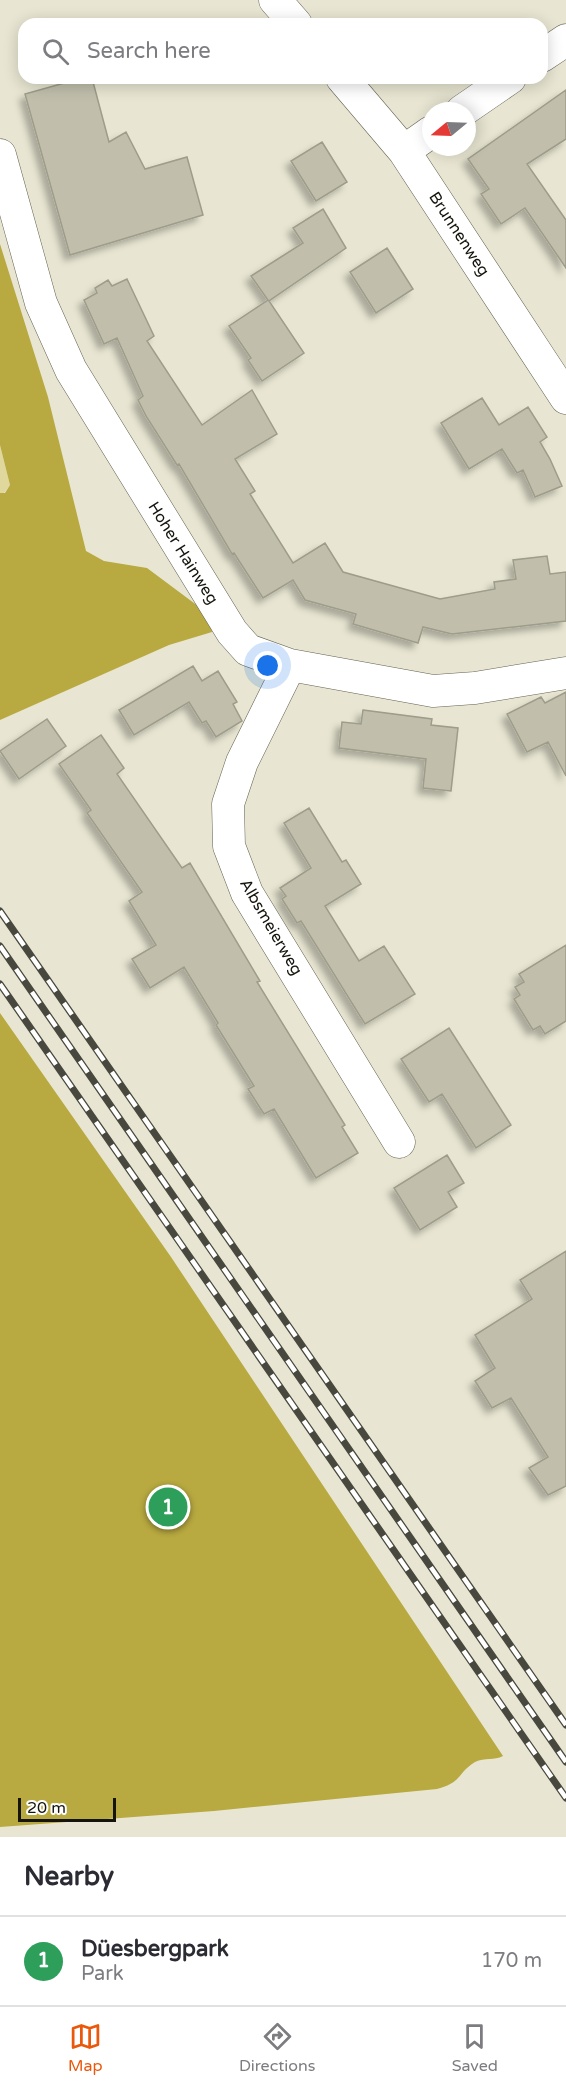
<!DOCTYPE html>
<html lang="en">
<head>
<meta charset="utf-8">
<style>
	:root { --surface:#fff; --page:#f2f2f3; --text:#2b2b33; --muted:#7c7c81; --line:#e1e1e2; --accent:#ea580c }
	body { margin:0; font-family:"Varela Round",sans-serif; background:var(--page); color:var(--text) }
	.compass { position:absolute; left:422px; top:102px; width:54px; height:54px; border-radius:50%; background:var(--surface); box-shadow:0 3px 15px #0003; rotate:251deg }
	.scale { position:absolute; left:18px; bottom:15px; width:98px; box-sizing:border-box; padding-left:6px; border:3px solid #15150e; border-top:0; font-size:16px; line-height:21px; white-space:nowrap; color:#15150e; -webkit-text-stroke:4px #fff; paint-order:stroke }
	.you { position:absolute; left:268px; top:666px; width:21px; height:21px; margin:-15px; border:4px solid #fff; border-radius:50%; background:#1a73e8; box-shadow:0 0 0 9px #1a73e833 }
	.badge { display:grid; place-items:center; width:39px; height:39px; border-radius:50%; background:var(--accent); color:#fff; font-size:20px; font-weight:700 }
	.pin { position:absolute; translate:-50% -50%; border:3px solid #fff; box-shadow:0 2px 6px #0006 }
	.list { margin:0; padding:0; list-style:none }
	h2 { display:flex; justify-content:space-between; align-items:center; height:78px; margin:0; padding:0 24px; font-size:26px }
	h2 small { font-size:20px; font-weight:400; color:var(--muted) }
	.list li { display:grid; grid-template-columns:39px 1fr auto; gap:18px; align-items:center; box-sizing:border-box; height:90px; padding:0 24px; border-top:2px solid var(--line) }
	.list b { display:block; font-size:22px; white-space:nowrap }
	.list p { margin:0; font-size:20px; white-space:nowrap; color:var(--muted) }
	.list em { font-size:20px; font-style:normal; color:var(--muted) }
	.icon { flex:none; width:33px; height:33px; fill:none; stroke:currentColor; stroke-width:2; stroke-linecap:round; stroke-linejoin:round }
	.map { position:relative; flex:none; width:566px; height:1837px; overflow:hidden }
	.search { position:absolute; background:var(--surface); box-shadow:0 3px 15px #0003; left:18px; right:18px; top:18px; height:66px; display:flex; align-items:center; gap:15px; box-sizing:border-box; padding:0 21px; border-radius:18px; color:var(--muted); font-size:22px }
	.sheet { height:168px; background:var(--surface) }
	nav { display:flex; justify-content:space-around; align-items:center; box-sizing:border-box; height:84px; border-top:2px solid var(--line); background:var(--surface); font-size:16px; color:var(--muted) }
	nav a { display:grid; justify-items:center; gap:3px }
	nav .on { color:var(--accent) }
	.map>svg:first-child { display:block }
	.green { fill:#dfd79b }
	.forest { fill:#b8a940 }
	.building { fill:#c1bfac; stroke:#9e9c8a; stroke-width:1.5; filter:url(#shadow) }
	.lines { fill:none; stroke-linecap:round; stroke-linejoin:round }
	.minor-casing { stroke:#646251; stroke-width:33 }
	.minor { stroke:#fff; stroke-width:32 }
	.rail-casing { stroke:#48483e; stroke-width:7 }
	.rail { stroke:#fff; stroke-width:4.5; stroke-dasharray:14; stroke-linecap:butt }
	.labels { text-anchor:middle; dominant-baseline:central; stroke-width:4.5; stroke-linejoin:round; paint-order:stroke }
	.street-label { font-size:16px; fill:#15150e; stroke:#fff }
</style>
</head>
<body>
<div class="map">
<svg width="566" height="1837" viewBox="0 0 566 1837">
	<defs>
		<filter id="shadow"><feDropShadow dx="-5.5" dy="5.5" stdDeviation="3" flood-color="#0004"/></filter>
	</defs>
	<rect width="100%" height="100%" fill="#e8e6d2"/>
	<!-- green -->
	<path class="green" d="M 0,445 L 10,485 L 4,493 L 0,493 Z"/>
	<!-- forest -->
	<path class="forest" d="M 0,244 L 48,397 L 86,551 L 104,561 L 147,568 L 210,615 L 212,632 L 169,645 L 0,720 L 0,493 L 5,493 L 10,485 L 0,445 Z
		M 0,1013 L 171,1257 L 503,1756 C 494,1761 485,1757 475,1762 C 457,1773 463,1782 437,1789 L 214,1811 L 0,1827 Z"/>
	<!-- building -->
	<path class="building" d="M 82,78 L 92,78 L 109,142 L 126,132 L 145,169 L 187,157 L 203,215 L 70,255 L 25,94 Z
		M 566,90 L 566,139 L 527,164 L 566,220 L 566,268 L 525,208 L 501,224 L 481,194 L 489,189 L 468,159 Z
		M 322,142 L 347,182 L 316,201 L 291,161 Z
		M 323,209 L 346,248 L 269,301 L 304,353 L 262,381 L 248,360 L 251,358 L 229,326 L 268,300 L 251,276 L 303,243 L 293,228 Z
		M 387,248 L 413,289 L 376,313 L 350,272 Z
		M 127,279 L 154,336 L 147,341 L 202,425 L 252,390 L 277,434 L 235,459 L 255,491 L 250,494 L 293,563 L 325,543 L 343,572 L 440,599 L 495,589 L 494,582 L 516,579 L 513,560 L 547,556 L 550,574 L 566,572 L 566,621 L 452,634 L 423,627 L 418,643 L 353,624 L 356,614 L 305,600 L 293,580 L 263,598 L 234,553 L 232,554 L 179,464 L 177,465 L 146,416 L 138,400 L 143,396 L 117,338 L 104,344 L 84,300 L 97,293 L 95,288 L 108,280 L 112,286 Z
		M 482,398 L 499,425 L 528,407 L 547,437 L 540,442 L 550,459 L 562,486 L 535,497 L 523,470 L 517,473 L 502,449 L 469,469 L 441,423 Z
		M 193,666 L 202,681 L 218,671 L 237,702 L 233,704 L 242,721 L 216,737 L 206,721 L 202,723 L 189,702 L 134,735 L 119,710 Z
		M 566,692 L 566,776 L 548,742 L 527,752 L 507,714 L 541,697 L 545,703 Z
		M 363,710 L 432,719 L 431,725 L 458,728 L 451,791 L 423,788 L 426,759 L 339,748 L 342,722 L 361,724 Z
		M 47,719 L 66,746 L 19,779 L 0,751 Z
		M 101,735 L 124,768 L 117,774 L 182,868 L 190,863 L 260,981 L 257,982 L 345,1125 L 342,1127 L 358,1153 L 316,1178 L 274,1109 L 264,1114 L 248,1089 L 254,1086 L 216,1025 L 218,1023 L 184,967 L 150,988 L 132,959 L 156,945 L 129,901 L 142,892 L 87,813 L 91,810 L 59,764 Z
		M 309,808 L 342,862 L 346,860 L 361,884 L 325,906 L 359,961 L 384,946 L 415,994 L 365,1024 L 301,921 L 297,923 L 282,899 L 286,896 L 280,888 L 311,868 L 284,823 Z
		M 566,945 L 566,1021 L 545,1034 L 540,1026 L 533,1030 L 514,999 L 520,995 L 515,987 L 524,982 L 519,974 Z
		M 449,1028 L 511,1125 L 476,1148 L 442,1094 L 429,1102 L 401,1059 Z
		M 447,1155 L 464,1183 L 448,1192 L 457,1207 L 420,1230 L 394,1188 Z
		M 566,1251 L 566,1486 L 548,1495 L 529,1468 L 548,1457 L 511,1398 L 492,1408 L 475,1381 L 495,1368 L 475,1335 L 532,1299 L 520,1280 Z"/>
	<g class="lines">
		<defs>
			<path id="minor" d="M 275,0 L 296,24
				M 542,56 L 566,40
				M 342,78 L 404,151 L 566,398
				M 462,111 L 510,78
				M 404,151 L 431,132
				M 0,155 L 41,303 L 71,370 L 232,632 L 248,650 L 290,665 L 433,691 L 475,688 L 566,673
				M 290,665 L 242,762 L 228,804 L 229,846 L 247,893 L 399,1142"/>
		</defs>
		<!-- minor casing -->
		<use href="#minor" class="minor-casing"/>
		<!-- minor -->
		<use href="#minor" class="minor"/>
		<defs>
			<path id="rail" d="M 0,911 L 566,1725
				M 0,946 L 566,1762
				M 0,984 L 566,1798"/>
		</defs>
		<!-- rail casing -->
		<use href="#rail" class="rail-casing"/>
		<!-- rail -->
		<use href="#rail" class="rail"/>
	</g>
	<g class="labels">
		<!-- street labels -->
		<g class="street-label">
			<text transform="translate(459 234) rotate(57)">Brunnenweg</text>
			<text transform="translate(183 553) rotate(58)">Hoher Hainweg</text>
			<text transform="translate(271 927) rotate(60)">Albsmeierweg</text>
		</g>
	</g>
</svg>
<svg class="compass" viewBox="-18 -18 36 36"><path d="M0-13l5 13h-10z" fill="#e53935"/><path d="M0 13l5-13h-10z" fill="#7c7c81"/></svg>
<div class="scale">20 m</div>
<div class="you"></div>
<div class="pin badge" style="left:168px;top:1507px;background:#2e9e5b">1</div>
<div class="search"><svg class="icon" aria-label="search" viewBox="0 0 24 24"><circle cx="10" cy="10" r="6"/><path d="M15 15l6 6"/></svg>Search here</div>
</div>
<section class="sheet">
<h2>Nearby<small></small></h2>
<ul class="list">
<li><span class="badge" style="background:#2e9e5b">1</span><div><b>Düesbergpark</b><p>Park</p></div><em>170 m</em></li>
</ul>
</section>
<nav>
<a class="on"><svg class="icon" aria-label="map" viewBox="0 0 24 24"><path d="M3 6l6-2 6 2 6-2v14l-6 2-6-2-6 2zM9 4v14M15 6v14"/></svg>Map</a>
<a><svg class="icon" aria-label="directions" viewBox="0 0 24 24"><path d="M12 3l9 9-9 9-9-9zM9 14v-3h6M13 9l2 2-2 2"/></svg>Directions</a>
<a><svg class="icon" aria-label="saved" viewBox="0 0 24 24"><path d="M7 4h10v16l-5-4-5 4z"/></svg>Saved</a>
</nav>
</body>
</html>
